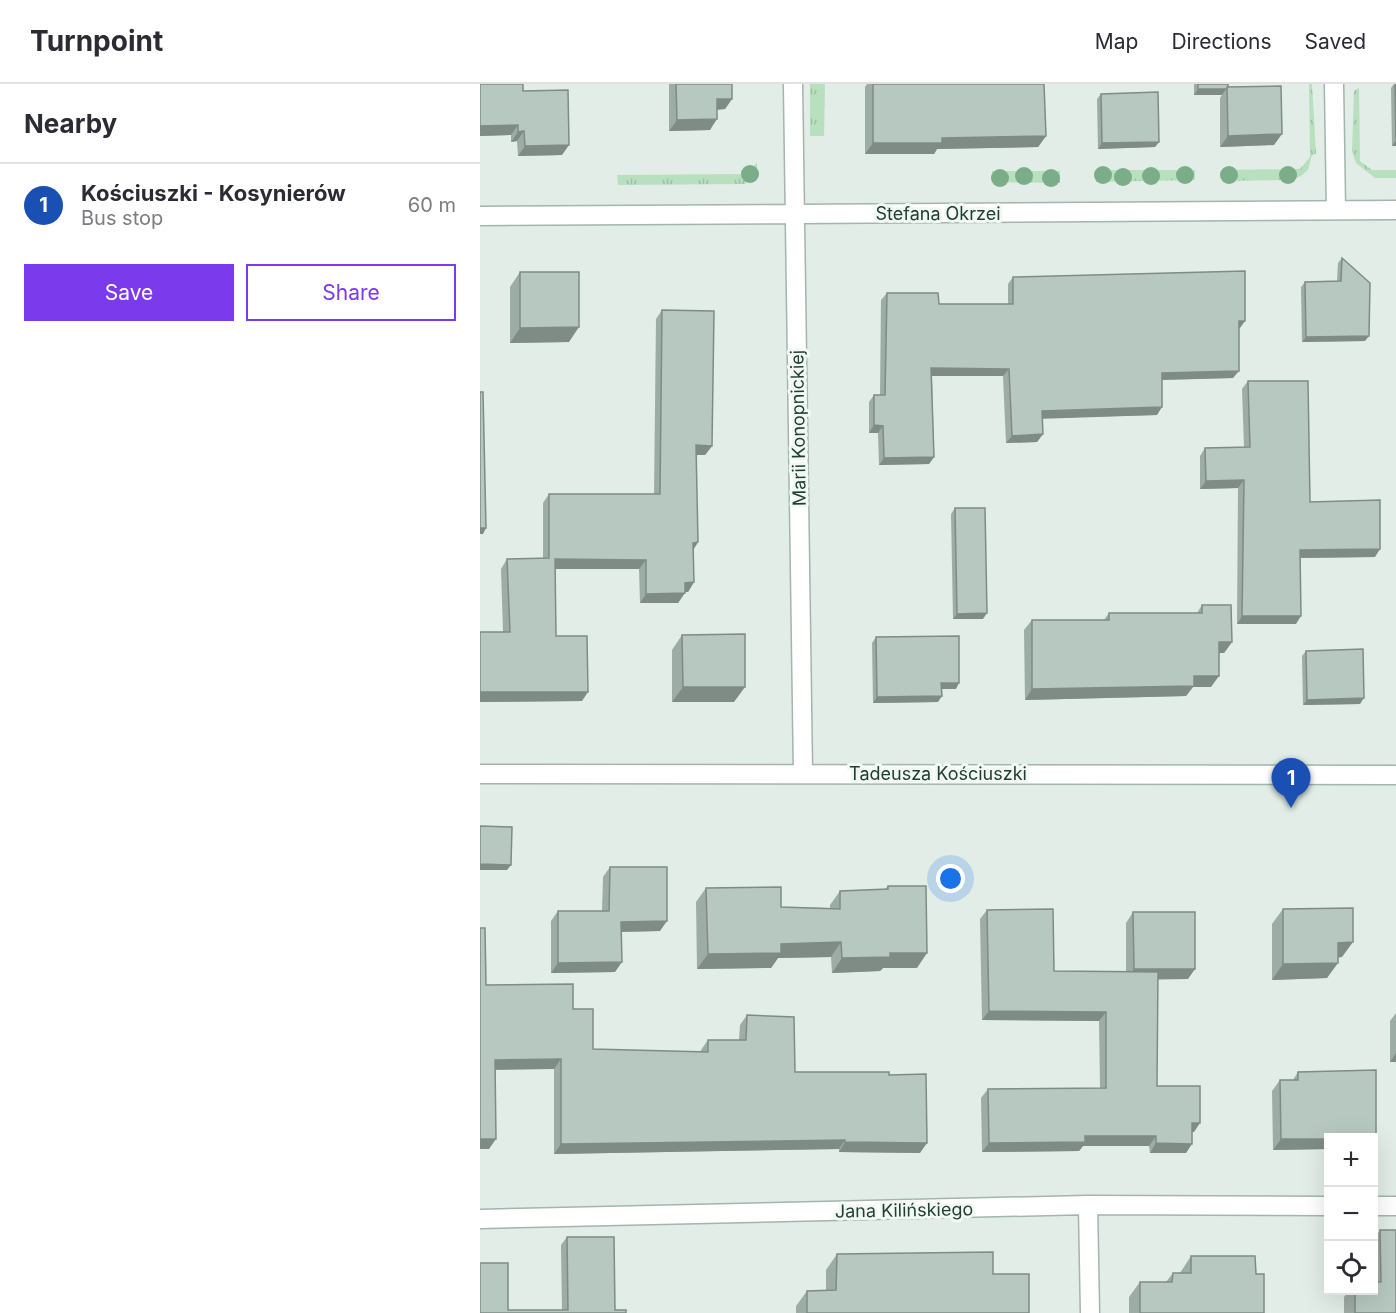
<!DOCTYPE html>
<html lang="en">
<head>
<meta charset="utf-8">
<style>
	:root { --surface:#fff; --page:#f2f2f3; --text:#2b2b33; --muted:#7c7c81; --line:#e1e1e2; --accent:#7c3aed }
	body { margin:0; font-family:Inter,sans-serif; background:var(--page); color:var(--text) }
	.controls { position:absolute; right:18px; bottom:18px; display:grid; overflow:hidden; border-radius:0px; box-shadow:0 6px 24px #0002 }
	.controls button { width:54px; height:54px; display:grid; place-items:center; padding:0; border:0; border-bottom:2px solid var(--line); background:var(--surface); color:var(--text); font:30px sans-serif }
	.you { position:absolute; left:471px; top:795px; width:21px; height:21px; margin:-15px; border:4px solid #fff; border-radius:50%; background:#1a73e8; box-shadow:0 0 0 9px #1a73e833 }
	.badge { display:grid; place-items:center; width:39px; height:39px; border-radius:50%; background:var(--accent); color:#fff; font-size:20px; font-weight:700 }
	.pin { position:absolute; translate:-50% -50px; filter:drop-shadow(0 2px 3px #0008) }
	.pin::after { content:''; position:absolute; top:32px; width:21px; height:18px; background:inherit; clip-path:polygon(0 0,100% 0,50% 100%) }
	.list { margin:0; padding:0; list-style:none }
	h2 { display:flex; justify-content:space-between; align-items:center; height:78px; margin:0; padding:0 24px; font-size:26px }
	h2 small { font-size:20px; font-weight:400; color:var(--muted) }
	.list li { display:grid; grid-template-columns:39px 1fr auto; gap:18px; align-items:center; box-sizing:border-box; height:84px; padding:0 24px; border-top:2px solid var(--line) }
	.list b { display:block; font-size:22px; white-space:nowrap }
	.list p { margin:0; font-size:20px; white-space:nowrap; color:var(--muted) }
	.list em { font-size:20px; font-style:normal; color:var(--muted) }
	.actions { display:flex; gap:12px; padding:18px 24px }
	.actions a { flex:1; padding:14px 0; border:2px solid var(--accent); border-radius:0px; text-align:center; font-size:21px; color:var(--accent) }
	.actions .main { background:var(--accent); color:#fff }
	.icon { flex:none; width:33px; height:33px; fill:none; stroke:currentColor; stroke-width:2; stroke-linecap:round; stroke-linejoin:round }
	.map { position:relative; flex:none; width:916px; height:1229px; overflow:hidden }
	header { display:flex; align-items:center; gap:36px; box-sizing:border-box; height:84px; padding:0 30px; background:var(--surface); border-bottom:2px solid var(--line) }
	header strong { font-size:28px }
	nav { display:flex; gap:33px; margin-inline-start:auto; font-size:21px }
	main { display:flex }
	aside { flex:1; background:var(--surface) }
	.map>svg:first-child { display:block }
	.grass { fill:url(#grass-tufts) }
	.lines { fill:none; stroke-linecap:round; stroke-linejoin:round }
	.minor-casing { stroke:#a3b5ad; stroke-width:21 }
	.tertiary-casing { stroke:#a3b5ad; stroke-width:21 }
	.minor { stroke:#fff; stroke-width:18 }
	.tertiary { stroke:#fff; stroke-width:18 }
	.tree { fill:#7bad89 }
	.wall { fill:#9daca4 }
	.shaded-wall { fill:#7f8c86 }
	.building { fill:#b6c8bf; stroke:#7f8c86; stroke-width:1.5 }
	.labels { text-anchor:middle; dominant-baseline:central; stroke-width:6; stroke-linejoin:round; paint-order:stroke }
	.street-label { font-size:18px; fill:#203f33; stroke:#f2f9f5 }
</style>
</head>
<body>
<header>
<strong>Turnpoint</strong>
<nav><a>Map</a><a>Directions</a><a>Saved</a></nav>
</header>
<main>
<aside>
<h2>Nearby<small></small></h2>
<ul class="list">
<li><span class="badge" style="background:#1a4fb4">1</span><div><b>Kościuszki - Kosynierów</b><p>Bus stop</p></div><em>60 m</em></li>
</ul>
<div class="actions"><a class="main">Save</a><a>Share</a></div>
</aside>
<div class="map">
<svg width="916" height="1229" viewBox="0 0 916 1229">
	<defs>
		<pattern id="grass-tufts" width="24" height="20" patternUnits="userSpaceOnUse" patternTransform="scale(1.5)"><rect width="24" height="20" fill="#b8e0be"/><path d="M3 7l-1-3M5 7V3M7 7l1-3M15 17l-1-3M17 17v-4M19 17l1-3" fill="none" stroke="#9ec1a4"/></pattern>
	</defs>
	<rect width="100%" height="100%" fill="#e1ede6"/>
	<!-- grass -->
	<path class="grass" d="M 330,0 L 345,0 L 344,52 L 330,52 Z
		M 829,0 L 832,0 L 836,70 L 832,71 L 828,86 L 821,92 L 811,96 L 743,97 L 743,86 L 820,85 L 830,73 Z
		M 879,4 L 880,77 L 892,86 L 916,86 L 916,94 L 895,94 L 876,79 L 872,67 L 874,7 Z
		M 277,79 L 277,88 L 265,100 L 138,101 L 137,91 L 265,90 Z
		M 615,86 L 715,86 L 715,96 L 616,98 Z
		M 512,87 L 580,87 L 580,99 L 512,98 Z"/>
	<g class="lines">
		<defs>
			<path id="minor" d="M 313,0 L 323,689
				M 854,0 L 856,126
				M 0,132 L 916,126
				M 608,1121 L 610,1229
				M 894,1122 L 916,1122
				M 0,1135 L 608,1121 L 848,1122"/>
			<path id="tertiary" d="M 0,690 L 916,691"/>
		</defs>
		<!-- minor casing -->
		<use href="#minor" class="minor-casing"/>
		<!-- tertiary casing -->
		<use href="#tertiary" class="tertiary-casing"/>
		<!-- minor -->
		<use href="#minor" class="minor"/>
		<!-- tertiary -->
		<use href="#tertiary" class="tertiary"/>
	</g>
	<!-- trees -->
	<g class="tree">
		<circle cx="270" cy="90" r="9"/>
		<circle cx="623" cy="91" r="9"/>
		<circle cx="705" cy="91" r="9"/>
		<circle cx="749" cy="91" r="9"/>
		<circle cx="808" cy="91" r="9"/>
		<circle cx="544" cy="92" r="9"/>
		<circle cx="671" cy="92" r="9"/>
		<circle cx="643" cy="93" r="9"/>
		<circle cx="520" cy="94" r="9"/>
		<circle cx="571" cy="94" r="9"/>
	</g>
	<!-- wall -->
	<path class="wall" d="M 0,0 L 43,7 L 82,71 L 38,72 L 37,57 L 31,58 L 31,51 L 0,52 Z
		M 189,0 L 252,0 L 252,15 L 245,25 L 237,26 L 230,46 L 189,47 Z
		M 387,0 L 564,0 L 566,52 L 558,63 L 457,65 L 454,70 L 385,70 L 385,3 Z
		M 714,0 L 748,0 L 748,3 L 794,61 L 740,63 L 740,14 L 742,11 L 714,11 Z
		M 914,0 L 916,0 L 916,62 L 912,62 L 911,4 Z
		M 621,10 L 679,58 L 675,63 L 618,65 L 617,15 Z
		M 862,174 L 885,257 L 822,258 L 821,203 L 825,198 L 857,197 L 858,179 Z
		M 40,188 L 89,258 L 30,259 L 30,203 Z
		M 533,193 L 765,237 L 759,244 L 753,294 L 682,296 L 677,331 L 562,334 L 563,350 L 557,358 L 526,359 L 523,292 L 452,292 L 454,373 L 449,380 L 399,381 L 398,349 L 389,349 L 389,318 L 394,311 L 400,311 L 401,216 L 407,209 L 459,220 L 528,220 L 528,200 Z
		M 182,226 L 232,362 L 225,371 L 216,371 L 218,458 L 213,466 L 214,498 L 208,508 L 205,508 L 198,519 L 160,519 L 159,485 L 75,485 L 76,552 L 102,617 L 0,618 L 0,548 L 23,548 L 21,485 L 27,475 L 63,475 L 63,419 L 69,410 L 174,410 L 176,235 Z
		M 768,297 L 830,418 L 895,473 L 821,474 L 816,540 L 757,540 L 758,404 L 720,405 L 720,372 L 725,364 L 764,363 L 762,305 Z
		M 475,424 L 503,535 L 473,535 L 471,430 Z
		M 722,521 L 752,558 L 744,569 L 739,569 L 731,603 L 713,603 L 706,612 L 545,616 L 544,546 L 552,536 L 624,536 L 629,529 L 717,529 Z
		M 202,551 L 254,618 L 192,618 L 192,566 Z
		M 396,553 L 476,605 L 461,605 L 458,618 L 393,619 L 392,559 Z
		M 826,567 L 880,620 L 823,621 L 822,572 Z
		M 130,783 L 180,847 L 141,848 L 135,888 L 71,889 L 71,837 L 78,827 L 122,827 L 123,793 Z
		M 408,802 L 437,884 L 403,884 L 400,887 L 352,889 L 351,873 L 298,874 L 291,884 L 217,885 L 216,818 L 226,804 L 301,823 L 350,824 L 350,821 L 360,807 L 405,805 Z
		M 803,825 L 862,873 L 858,874 L 847,894 L 792,896 L 792,840 Z
		M 507,826 L 574,887 L 646,887 L 646,839 L 653,828 L 708,895 L 678,895 L 677,1002 L 714,1048 L 712,1048 L 706,1069 L 670,1069 L 669,1062 L 603,1062 L 599,1067 L 502,1068 L 501,1014 L 508,1005 L 620,1004 L 619,937 L 502,936 L 500,835 Z
		M 6,901 L 93,925 L 113,965 L 221,968 L 221,966 L 228,956 L 259,956 L 260,941 L 267,931 L 315,988 L 409,991 L 440,1069 L 359,1068 L 359,1065 L 74,1070 L 74,985 L 15,985 L 9,1065 Z
		M 916,929 L 916,978 L 910,978 L 910,937 Z
		M 818,988 L 896,1055 L 894,1058 L 894,1053 L 849,1053 L 849,1065 L 793,1066 L 792,1007 L 800,996 L 813,996 Z
		M 900,1146 L 916,1229 L 864,1229 L 864,1213 L 869,1206 L 894,1206 L 894,1155 Z
		M 87,1153 L 134,1153 L 135,1226 L 146,1226 L 146,1229 L 0,1229 L 0,1179 L 28,1179 L 28,1226 L 82,1226 L 81,1161 Z
		M 357,1170 L 513,1190 L 549,1229 L 316,1229 L 316,1222 L 327,1207 L 346,1207 L 346,1186 Z
		M 711,1172 L 776,1190 L 784,1229 L 649,1229 L 649,1213 L 660,1198 L 686,1198 L 693,1189 L 700,1189 Z"/>
	<!-- shaded-wall -->
	<path class="shaded-wall" d="M 718,5 L 746,5 L 742,11 L 714,11 Z
		M 237,15 L 252,15 L 245,25 L 230,26 Z
		M 237,35 L 230,46 L 189,47 L 197,36 Z
		M 38,41 L 31,51 L 0,52 L 0,42 Z
		M 44,47 L 37,57 L 31,58 L 38,48 Z
		M 802,50 L 794,61 L 740,63 L 748,52 Z
		M 566,52 L 558,63 L 457,65 L 454,70 L 385,70 L 393,59 L 462,54 Z
		M 916,56 L 916,62 L 912,62 Z
		M 679,58 L 675,63 L 618,65 L 622,59 Z
		M 89,61 L 82,71 L 38,72 L 45,62 Z
		M 759,237 L 765,237 L 760,244 L 754,244 Z
		M 99,243 L 89,258 L 30,259 L 40,244 Z
		M 889,252 L 885,257 L 822,258 L 826,253 Z
		M 451,284 L 529,285 L 523,292 L 446,292 Z
		M 759,287 L 753,294 L 677,296 L 682,289 Z
		M 682,323 L 677,331 L 556,335 L 562,327 Z
		M 394,341 L 403,342 L 398,349 L 389,349 Z
		M 563,350 L 557,358 L 526,359 L 532,352 Z
		M 216,361 L 232,362 L 225,371 L 209,371 Z
		M 454,373 L 449,380 L 399,381 L 404,374 Z
		M 764,396 L 758,404 L 720,405 L 726,397 Z
		M 0,444 L 6,444 L 3,450 L 0,450 Z
		M 218,458 L 212,468 L 213,459 Z
		M 900,465 L 895,473 L 815,474 L 820,466 Z
		M 75,475 L 166,476 L 159,485 L 69,485 Z
		M 214,498 L 208,508 L 198,508 L 205,499 Z
		M 205,509 L 198,519 L 160,519 L 166,510 Z
		M 507,529 L 503,535 L 473,535 L 477,530 Z
		M 762,532 L 821,532 L 816,540 L 757,540 Z
		M 739,558 L 752,558 L 744,569 L 732,569 Z
		M 714,592 L 739,592 L 731,603 L 713,603 L 706,612 L 545,616 L 552,605 Z
		M 461,599 L 479,599 L 476,605 L 458,605 Z
		M 203,603 L 265,603 L 254,618 L 192,618 Z
		M 0,608 L 108,608 L 102,617 L 0,618 Z
		M 462,612 L 458,618 L 393,619 L 397,613 Z
		M 884,614 L 880,620 L 823,621 L 827,616 Z
		M 0,780 L 31,781 L 27,786 L 0,786 Z
		M 187,837 L 180,847 L 134,848 L 141,838 Z
		M 361,858 L 351,873 L 298,874 L 291,884 L 217,885 L 228,870 L 301,860 Z
		M 873,858 L 862,873 L 848,874 L 858,859 Z
		M 410,869 L 447,869 L 437,884 L 403,884 L 400,887 L 352,889 L 362,874 Z
		M 142,878 L 135,888 L 71,889 L 78,879 Z
		M 858,879 L 847,894 L 792,896 L 803,880 Z
		M 654,885 L 715,885 L 708,895 L 646,896 Z
		M 509,927 L 626,928 L 619,937 L 502,936 Z
		M 916,969 L 916,978 L 910,978 Z
		M 81,975 L 74,985 L 8,986 L 15,976 Z
		M 712,1039 L 720,1039 L 714,1048 L 706,1048 Z
		M 605,1052 L 676,1052 L 669,1062 L 603,1062 L 599,1067 L 502,1068 L 509,1059 Z
		M 0,1055 L 16,1055 L 9,1065 L 0,1065 Z
		M 801,1055 L 849,1055 L 849,1065 L 793,1066 Z
		M 365,1056 L 359,1065 L 74,1070 L 81,1060 Z
		M 365,1058 L 447,1059 L 440,1069 L 359,1068 Z
		M 676,1059 L 712,1060 L 706,1069 L 670,1069 Z"/>
	<!-- building -->
	<path class="building" d="M 0,0 L 43,0 L 43,7 L 88,6 L 89,61 L 45,62 L 44,47 L 38,48 L 38,41 L 0,42 Z
		M 196,0 L 252,0 L 252,15 L 237,15 L 237,35 L 197,36 Z
		M 393,0 L 564,0 L 566,52 L 462,54 L 462,59 L 393,59 Z
		M 718,0 L 748,0 L 748,3 L 746,5 L 718,5 Z
		M 915,0 L 916,0 L 916,56 Z
		M 801,2 L 802,50 L 748,52 L 747,3 Z
		M 678,8 L 679,58 L 622,59 L 621,10 Z
		M 862,174 L 890,199 L 889,252 L 826,253 L 825,198 L 861,197 Z
		M 765,187 L 765,237 L 759,237 L 759,287 L 682,289 L 682,323 L 562,327 L 563,350 L 532,352 L 529,285 L 451,284 L 454,373 L 404,374 L 403,342 L 394,341 L 394,311 L 405,311 L 407,209 L 458,209 L 459,220 L 533,220 L 533,193 Z
		M 40,188 L 99,188 L 99,243 L 40,244 Z
		M 182,226 L 234,227 L 232,362 L 216,361 L 218,458 L 213,459 L 214,498 L 205,499 L 205,509 L 166,510 L 166,476 L 75,475 L 76,552 L 107,552 L 108,608 L 0,608 L 0,548 L 30,548 L 27,475 L 69,474 L 69,410 L 180,410 Z
		M 768,297 L 828,297 L 830,418 L 900,416 L 900,465 L 820,466 L 821,532 L 762,532 L 764,396 L 726,397 L 725,364 L 770,363 Z
		M 0,308 L 3,308 L 6,444 L 0,444 Z
		M 475,424 L 505,424 L 507,529 L 477,530 Z
		M 722,521 L 751,521 L 752,558 L 739,558 L 739,592 L 714,592 L 714,602 L 552,605 L 552,536 L 629,536 L 629,529 L 722,529 Z
		M 265,550 L 265,603 L 203,603 L 202,551 Z
		M 479,552 L 479,599 L 461,599 L 462,612 L 397,613 L 396,553 Z
		M 883,565 L 884,614 L 827,616 L 826,567 Z
		M 0,742 L 32,743 L 31,781 L 0,780 Z
		M 130,783 L 187,783 L 187,837 L 141,838 L 142,878 L 78,879 L 78,827 L 129,827 Z
		M 408,802 L 446,802 L 447,869 L 410,869 L 410,873 L 362,874 L 361,858 L 301,860 L 301,869 L 228,870 L 226,804 L 301,803 L 301,823 L 360,825 L 360,807 L 408,805 Z
		M 873,824 L 873,858 L 858,859 L 858,879 L 803,880 L 803,825 Z
		M 573,825 L 574,887 L 678,888 L 677,1002 L 720,1002 L 720,1039 L 712,1039 L 712,1060 L 676,1059 L 676,1052 L 605,1052 L 605,1058 L 509,1059 L 508,1005 L 626,1004 L 626,928 L 509,927 L 507,826 Z
		M 653,828 L 715,828 L 715,885 L 654,885 Z
		M 0,844 L 5,844 L 6,901 L 93,900 L 93,925 L 113,925 L 113,965 L 228,968 L 228,956 L 266,956 L 267,931 L 314,933 L 315,988 L 409,988 L 409,991 L 446,990 L 447,1059 L 365,1058 L 365,1056 L 81,1060 L 81,975 L 15,976 L 16,1055 L 0,1055 Z
		M 896,986 L 896,1055 L 894,1055 L 894,1053 L 849,1053 L 849,1055 L 801,1055 L 800,996 L 818,996 L 818,988 Z
		M 900,1146 L 916,1146 L 916,1229 L 875,1229 L 875,1206 L 894,1206 L 894,1198 L 901,1198 Z
		M 87,1153 L 134,1153 L 135,1226 L 146,1226 L 146,1229 L 0,1229 L 0,1179 L 28,1179 L 28,1226 L 88,1226 Z
		M 513,1168 L 513,1190 L 549,1190 L 549,1229 L 327,1229 L 327,1207 L 356,1206 L 357,1170 Z
		M 711,1172 L 775,1172 L 776,1190 L 784,1190 L 784,1229 L 660,1229 L 660,1198 L 692,1198 L 693,1189 L 711,1189 Z"/>
	<g class="labels">
		<!-- street labels -->
		<g class="street-label">
			<text x="458" y="129">Stefana Okrzei</text>
			<text transform="translate(318 344) rotate(-91)">Marii Konopnickiej</text>
			<text x="458" y="689">Tadeusza Kościuszki</text>
			<text transform="translate(424 1126) rotate(-1)">Jana Kilińskiego</text>
		</g>
	</g>
</svg>
<div class="controls">
<button>+</button>
<button>−</button>
<button><svg class="icon" aria-label="locate" viewBox="0 0 24 24"><circle cx="12" cy="12" r="6"/><path d="M12 2v4M12 18v4M2 12h4M18 12h4"/></svg></button>
</div>
<div class="you"></div>
<div class="pin badge" style="left:811px;top:724px;background:#1a4fb4">1</div>
</div>
</main>
</body>
</html>
